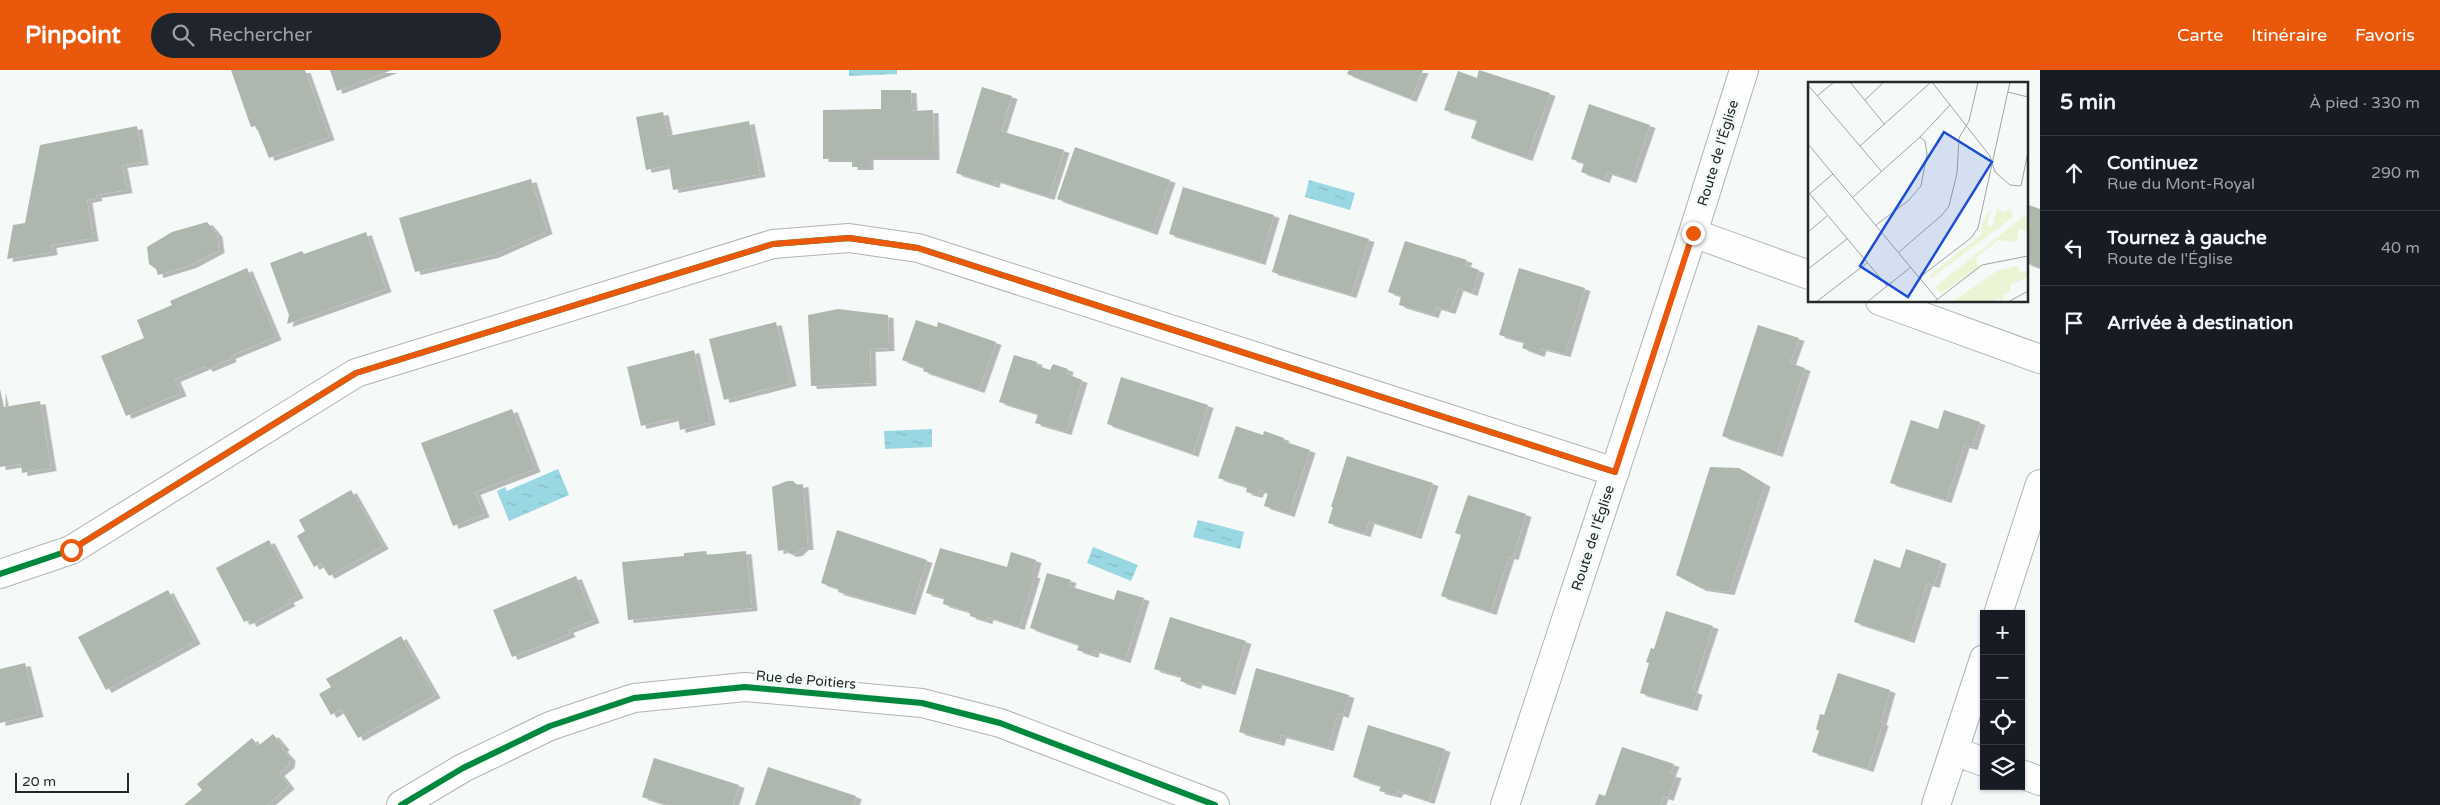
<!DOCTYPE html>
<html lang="fr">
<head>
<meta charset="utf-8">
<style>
	:root { --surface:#171b24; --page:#20242c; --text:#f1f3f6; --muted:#9ea1a6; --line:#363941; --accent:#ea580c }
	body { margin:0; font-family:"Varela Round",sans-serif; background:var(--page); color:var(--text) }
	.controls { position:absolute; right:15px; bottom:15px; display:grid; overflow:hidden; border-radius:0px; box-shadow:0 1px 4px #0004 }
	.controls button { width:45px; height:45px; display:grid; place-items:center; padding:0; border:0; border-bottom:1px solid var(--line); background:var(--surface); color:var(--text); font:25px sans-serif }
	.scale { position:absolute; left:15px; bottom:12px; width:114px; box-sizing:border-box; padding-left:5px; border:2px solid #252827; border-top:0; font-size:14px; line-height:18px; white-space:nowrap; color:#252827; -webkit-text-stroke:4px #f3fbf7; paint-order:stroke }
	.stop { position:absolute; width:15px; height:15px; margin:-11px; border:4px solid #ea580c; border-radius:50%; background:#fff }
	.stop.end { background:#ea580c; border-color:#fff; box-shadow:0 1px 5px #0008 }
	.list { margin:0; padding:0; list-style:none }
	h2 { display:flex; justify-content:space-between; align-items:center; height:65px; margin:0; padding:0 20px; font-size:21px }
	h2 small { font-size:16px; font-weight:400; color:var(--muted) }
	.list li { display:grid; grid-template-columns:32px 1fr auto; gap:15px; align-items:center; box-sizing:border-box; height:75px; padding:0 20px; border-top:1px solid var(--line) }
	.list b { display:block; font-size:19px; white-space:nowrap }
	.list p { margin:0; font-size:16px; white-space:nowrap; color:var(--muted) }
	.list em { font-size:16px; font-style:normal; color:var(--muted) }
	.icon { flex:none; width:28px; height:28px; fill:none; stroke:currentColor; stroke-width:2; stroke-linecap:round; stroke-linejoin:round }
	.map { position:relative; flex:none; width:2040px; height:735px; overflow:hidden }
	header { display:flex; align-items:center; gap:30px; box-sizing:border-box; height:70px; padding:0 25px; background:var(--accent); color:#fff }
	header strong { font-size:24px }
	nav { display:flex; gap:28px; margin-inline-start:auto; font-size:18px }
	.search { width:350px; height:45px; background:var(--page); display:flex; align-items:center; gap:12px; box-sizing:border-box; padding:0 18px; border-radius:28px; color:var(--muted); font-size:19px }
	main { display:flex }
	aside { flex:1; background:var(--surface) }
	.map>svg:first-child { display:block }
	.water { fill:url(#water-ripples) }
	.building { fill:#adb7ad; filter:url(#shadow) }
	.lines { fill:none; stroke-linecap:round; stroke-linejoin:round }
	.minor-casing { stroke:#b0b4b2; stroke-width:30 }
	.minor { stroke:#fefefe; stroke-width:28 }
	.cycleway-casing { stroke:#f3fbf7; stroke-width:9 }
	.cycleway { stroke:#00873e; stroke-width:6 }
	.route { stroke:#ea580c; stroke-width:6 }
	.labels { text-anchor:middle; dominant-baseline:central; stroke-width:5; stroke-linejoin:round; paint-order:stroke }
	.street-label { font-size:14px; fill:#252827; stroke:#f3fbf7 }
	.inset-road { fill:none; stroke:#a2a5a4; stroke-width:1 }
	.view { fill:#1d4ed8; fill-opacity:0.15; stroke:#1d4ed8; stroke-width:2.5 }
	.inset-edge { fill:none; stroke:#252827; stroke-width:2.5 }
</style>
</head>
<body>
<header>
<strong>Pinpoint</strong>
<div class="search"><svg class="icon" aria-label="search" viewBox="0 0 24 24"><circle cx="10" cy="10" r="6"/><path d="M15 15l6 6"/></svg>Rechercher</div>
<nav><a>Carte</a><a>Itinéraire</a><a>Favoris</a></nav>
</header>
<main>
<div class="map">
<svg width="2040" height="735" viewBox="0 0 2040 735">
	<defs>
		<pattern id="water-ripples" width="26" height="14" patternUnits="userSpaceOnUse" patternTransform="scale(1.25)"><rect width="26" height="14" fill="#99d7e2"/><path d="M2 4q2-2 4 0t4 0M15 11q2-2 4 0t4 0" fill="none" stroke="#84b9c2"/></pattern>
		<filter id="shadow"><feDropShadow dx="5.5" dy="3" stdDeviation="0" flood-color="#0004"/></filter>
	</defs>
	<rect width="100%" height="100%" fill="#f5f9f7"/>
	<!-- water -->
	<path class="water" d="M 849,0 L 897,0 L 897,4 L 849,6 Z
		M 1309,110 L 1355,123 L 1350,140 L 1305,127 Z
		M 932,359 L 932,377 L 885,379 L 884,361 Z
		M 558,399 L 569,425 L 509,451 L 497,421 L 505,417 L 507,421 Z
		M 1198,450 L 1244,462 L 1240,479 L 1193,467 Z
		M 1093,477 L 1138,495 L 1131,511 L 1087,493 Z"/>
	<!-- building -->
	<path class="building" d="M 231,0 L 305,0 L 329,67 L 269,88 L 256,56 L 251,57 Z
		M 330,0 L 392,0 L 337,21 Z
		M 1349,0 L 1423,0 L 1411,29 L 1347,4 Z
		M 1479,0 L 1550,23 L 1527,88 L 1471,68 L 1477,50 L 1444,40 L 1458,1 L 1477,8 Z
		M 982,17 L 1012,26 L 1001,61 L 1064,80 L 1049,127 L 995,110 L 994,115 L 956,103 Z
		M 881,20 L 911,20 L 912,41 L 933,40 L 934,87 L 868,87 L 868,97 L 852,97 L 852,89 L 823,89 L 823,40 L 881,39 Z
		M 1589,34 L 1650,55 L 1631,110 L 1607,102 L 1604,110 L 1581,102 L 1584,93 L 1571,89 Z
		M 663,42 L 668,66 L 749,51 L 760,104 L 673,120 L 669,95 L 646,100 L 636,47 Z
		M 137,56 L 143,92 L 122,95 L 127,120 L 96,125 L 97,128 L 87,130 L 93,168 L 51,175 L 52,182 L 7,189 L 13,155 L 25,153 L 40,75 Z
		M 1075,77 L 1170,110 L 1152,162 L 1057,129 Z
		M 531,109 L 547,161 L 493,185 L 415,202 L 399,148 Z
		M 1183,117 L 1274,145 L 1260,192 L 1169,164 Z
		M 2026,134 L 2040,139 L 2040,198 L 2026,193 Z
		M 1289,144 L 1369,169 L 1351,225 L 1272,202 Z
		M 207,152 L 217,164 L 219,180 L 191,195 L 158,205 L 156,199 L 149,194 L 147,177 L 172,162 Z
		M 366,162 L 386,219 L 287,254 L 289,245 L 270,193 L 302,181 L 304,184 Z
		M 1405,171 L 1467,190 L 1465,195 L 1479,200 L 1472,223 L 1458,218 L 1450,241 L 1436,237 L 1433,245 L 1399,235 L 1401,226 L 1388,222 Z
		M 247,198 L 276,267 L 230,286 L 231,289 L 207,299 L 206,296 L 175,309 L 181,323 L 126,346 L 101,286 L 144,268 L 137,250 L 172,235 L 170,231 Z
		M 1519,198 L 1585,218 L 1565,284 L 1541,278 L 1539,284 L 1522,278 L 1524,272 L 1499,265 Z
		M 838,239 L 888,245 L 889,278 L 870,279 L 871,313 L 811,316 L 808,245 Z
		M 916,250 L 937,257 L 938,252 L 996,272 L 979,320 L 923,301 L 924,298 L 902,290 Z
		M 776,252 L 791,313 L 724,330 L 709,269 Z
		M 1758,255 L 1799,268 L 1790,293 L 1805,298 L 1777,384 L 1722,366 Z
		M 694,280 L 710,352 L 680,360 L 678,347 L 641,356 L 627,297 Z
		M 1014,285 L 1037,292 L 1036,295 L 1050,300 L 1053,294 L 1068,299 L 1067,304 L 1082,310 L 1066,362 L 1035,353 L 1038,344 L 999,332 Z
		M 1121,307 L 1208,335 L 1193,384 L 1107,354 Z
		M 0,319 L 4,337 L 40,331 L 51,398 L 22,403 L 21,394 L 0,397 Z
		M 512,339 L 535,399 L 475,422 L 484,444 L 453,456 L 421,373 Z
		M 1944,340 L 1980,352 L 1972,377 L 1964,375 L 1946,430 L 1890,413 L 1911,350 L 1938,359 Z
		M 1236,356 L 1263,365 L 1264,361 L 1284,368 L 1283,371 L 1310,380 L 1289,444 L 1264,436 L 1268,423 L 1259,420 L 1257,425 L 1246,422 L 1247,417 L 1218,408 Z
		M 1347,386 L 1433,413 L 1416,466 L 1369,451 L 1365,464 L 1328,453 L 1333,437 L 1331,437 Z
		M 1710,397 L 1739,398 L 1765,414 L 1729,522 L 1701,518 L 1676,505 Z
		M 787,411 L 793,411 L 797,415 L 803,414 L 808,477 L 803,477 L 797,483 L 791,484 L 784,480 L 778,481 L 772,417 Z
		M 351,420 L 383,476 L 329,506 L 321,493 L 314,497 L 297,466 L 305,461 L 299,450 Z
		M 1468,425 L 1526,444 L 1513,487 L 1509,486 L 1491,542 L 1441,526 L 1461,465 L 1455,463 Z
		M 837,460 L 927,490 L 910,542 L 838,522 L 839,519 L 821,513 Z
		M 269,470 L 298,525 L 288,530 L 290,533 L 251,554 L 249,550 L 244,552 L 216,498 Z
		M 940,478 L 1007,497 L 1011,482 L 1036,490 L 1032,505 L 1035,505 L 1019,557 L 988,547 L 987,551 L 970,546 L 970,542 L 943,534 L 944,528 L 926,523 Z
		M 1906,479 L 1941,491 L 1934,515 L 1927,513 L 1909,570 L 1854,552 L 1874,489 L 1900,498 Z
		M 706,481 L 707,485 L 746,481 L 752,538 L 628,550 L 622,492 L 684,486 L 684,483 Z
		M 1047,503 L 1071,510 L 1069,516 L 1114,530 L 1117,520 L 1144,528 L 1125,590 L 1094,580 L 1093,585 L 1077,580 L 1079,575 L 1030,558 Z
		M 576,506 L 594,550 L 568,560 L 570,564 L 512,587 L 493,540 Z
		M 168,520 L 195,571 L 106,620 L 78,567 Z
		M 1666,541 L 1713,556 L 1692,620 L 1697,622 L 1692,638 L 1640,623 L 1649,593 L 1646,592 L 1651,578 L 1654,579 Z
		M 1170,547 L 1246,571 L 1230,622 L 1197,612 L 1195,616 L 1180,611 L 1182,607 L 1154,599 Z
		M 401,566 L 435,625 L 358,668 L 341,639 L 331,645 L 319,624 L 331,617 L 326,609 Z
		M 25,593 L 38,644 L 0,653 L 0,599 Z
		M 1256,598 L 1349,625 L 1343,645 L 1338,643 L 1328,678 L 1281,665 L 1279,673 L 1239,662 Z
		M 1838,603 L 1890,620 L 1881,652 L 1883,653 L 1868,699 L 1812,682 L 1819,661 L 1816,659 L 1820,644 L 1824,645 Z
		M 1368,655 L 1445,679 L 1429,731 L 1398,721 L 1396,725 L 1379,721 L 1381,716 L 1353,707 Z
		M 273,664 L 284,677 L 282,679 L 290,688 L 289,695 L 279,703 L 289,716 L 267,735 L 184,735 L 202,720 L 197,714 L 252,668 L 258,676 Z
		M 1622,677 L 1674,694 L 1670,704 L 1676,705 L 1668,728 L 1663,726 L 1660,735 L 1595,735 L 1599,724 L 1605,726 Z
		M 654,688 L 739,715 L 733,735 L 668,735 L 642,727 Z
		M 768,697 L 856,726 L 854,735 L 755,735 Z"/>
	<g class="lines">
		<defs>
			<path id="minor" d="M 1693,163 L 1809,205
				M 1880,231 L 2040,289
				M 0,504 L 71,480 L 356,303 L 773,174 L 849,168 L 918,178 L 1615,402
				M 1998,544 L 2040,414
				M 1954,681 L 1984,692
				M 2021,704 L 2040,711
				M 401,735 L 463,698 L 550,656 L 634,628 L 745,617 L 922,633 L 1000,653 L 1215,735
				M 1505,735 L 1693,163 L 1744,0
				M 1936,735 L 1984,589"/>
		</defs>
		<!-- minor casing -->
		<use href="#minor" class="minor-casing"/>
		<!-- minor -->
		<use href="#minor" class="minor"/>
		<defs>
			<path id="cycleway" d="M 0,504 L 71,480 L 356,303 L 773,174 L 849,168 L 918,178 L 1615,402
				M 401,735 L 463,698 L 550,656 L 634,628 L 745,617 L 922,633 L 1000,653 L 1215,735"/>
		</defs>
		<!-- cycleway casing -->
		<use href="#cycleway" class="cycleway-casing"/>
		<!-- cycleway -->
		<use href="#cycleway" class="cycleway"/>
	</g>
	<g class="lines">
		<!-- route -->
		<path class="route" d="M 71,480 L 356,303 L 773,174 L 849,168 L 918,178 L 1615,402 L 1693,163"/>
	</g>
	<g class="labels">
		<!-- street labels -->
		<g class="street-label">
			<text transform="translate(1718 83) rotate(-73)">Route de l'Église</text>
			<text transform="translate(1593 468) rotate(-72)">Route de l'Église</text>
			<text transform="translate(806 610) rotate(5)">Rue de Poitiers</text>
		</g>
	</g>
	<!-- overview -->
	<g transform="translate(1808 12)">
		<rect width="220" height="220" fill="#f5f9f7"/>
		<path d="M 189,127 L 193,127 L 193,131 L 202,127 L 205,135 L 122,197 L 123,192 L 173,153 L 175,139 L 181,129 L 185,130 L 181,133 L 179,144 L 185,143 ZM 220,131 L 220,150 L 211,146 L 209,160 L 190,158 L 167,176 L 172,186 L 133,211 L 127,205 ZM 210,184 L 212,190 L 219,189 L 220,195 L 202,203 L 202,209 L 195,213 L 195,220 L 191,216 L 184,220 L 144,220 L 189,189 Z" fill="#ebf4d4"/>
		<path class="inset-road" d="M 42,0 L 77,43M 124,0 L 182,74 L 187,90 L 202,103 L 213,104 L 220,70M 0,3 L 74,90M 200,10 L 220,15M 9,14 L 26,0M 57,18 L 76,0M 0,62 L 129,217M 52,64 L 123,0M 1,111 L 79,204M 0,113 L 25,92M 45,115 L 112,55 L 142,23M 68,143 L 100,119 L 113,104 L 119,72 L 117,59 L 112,55M 0,150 L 19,134M 91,170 L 134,133 L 141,124 L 149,91 L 151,56 L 161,39 L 170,0M 0,187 L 39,157M 112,195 L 163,156 L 170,146 L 202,0M 8,220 L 59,181M 59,220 L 103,185M 126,220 L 174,183 L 220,174M 200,220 L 220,209"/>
		<path class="view" d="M 136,50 L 184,80 L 100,215 L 52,184 Z"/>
		<rect width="220" height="220" class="inset-edge"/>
	</g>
</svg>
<div class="controls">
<button>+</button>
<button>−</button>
<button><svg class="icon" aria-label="locate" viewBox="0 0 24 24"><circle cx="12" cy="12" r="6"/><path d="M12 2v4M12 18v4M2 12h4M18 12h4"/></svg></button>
<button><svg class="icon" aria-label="layers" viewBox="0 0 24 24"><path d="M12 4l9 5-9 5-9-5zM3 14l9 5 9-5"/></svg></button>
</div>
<div class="scale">20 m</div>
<div class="stop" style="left:71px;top:480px"></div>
<div class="stop end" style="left:1693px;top:163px"></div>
</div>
<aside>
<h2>5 min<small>À pied · 330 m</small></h2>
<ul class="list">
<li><svg class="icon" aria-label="ahead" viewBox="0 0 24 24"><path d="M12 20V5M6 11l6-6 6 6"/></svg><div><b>Continuez</b><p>Rue du Mont-Royal</p></div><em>290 m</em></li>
<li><svg class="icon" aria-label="left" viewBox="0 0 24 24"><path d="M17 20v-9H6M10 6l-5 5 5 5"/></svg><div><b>Tournez à gauche</b><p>Route de l'Église</p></div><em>40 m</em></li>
<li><svg class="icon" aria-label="arrive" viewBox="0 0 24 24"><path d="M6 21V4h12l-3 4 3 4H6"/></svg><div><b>Arrivée à destination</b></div></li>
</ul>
</aside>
</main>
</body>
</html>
